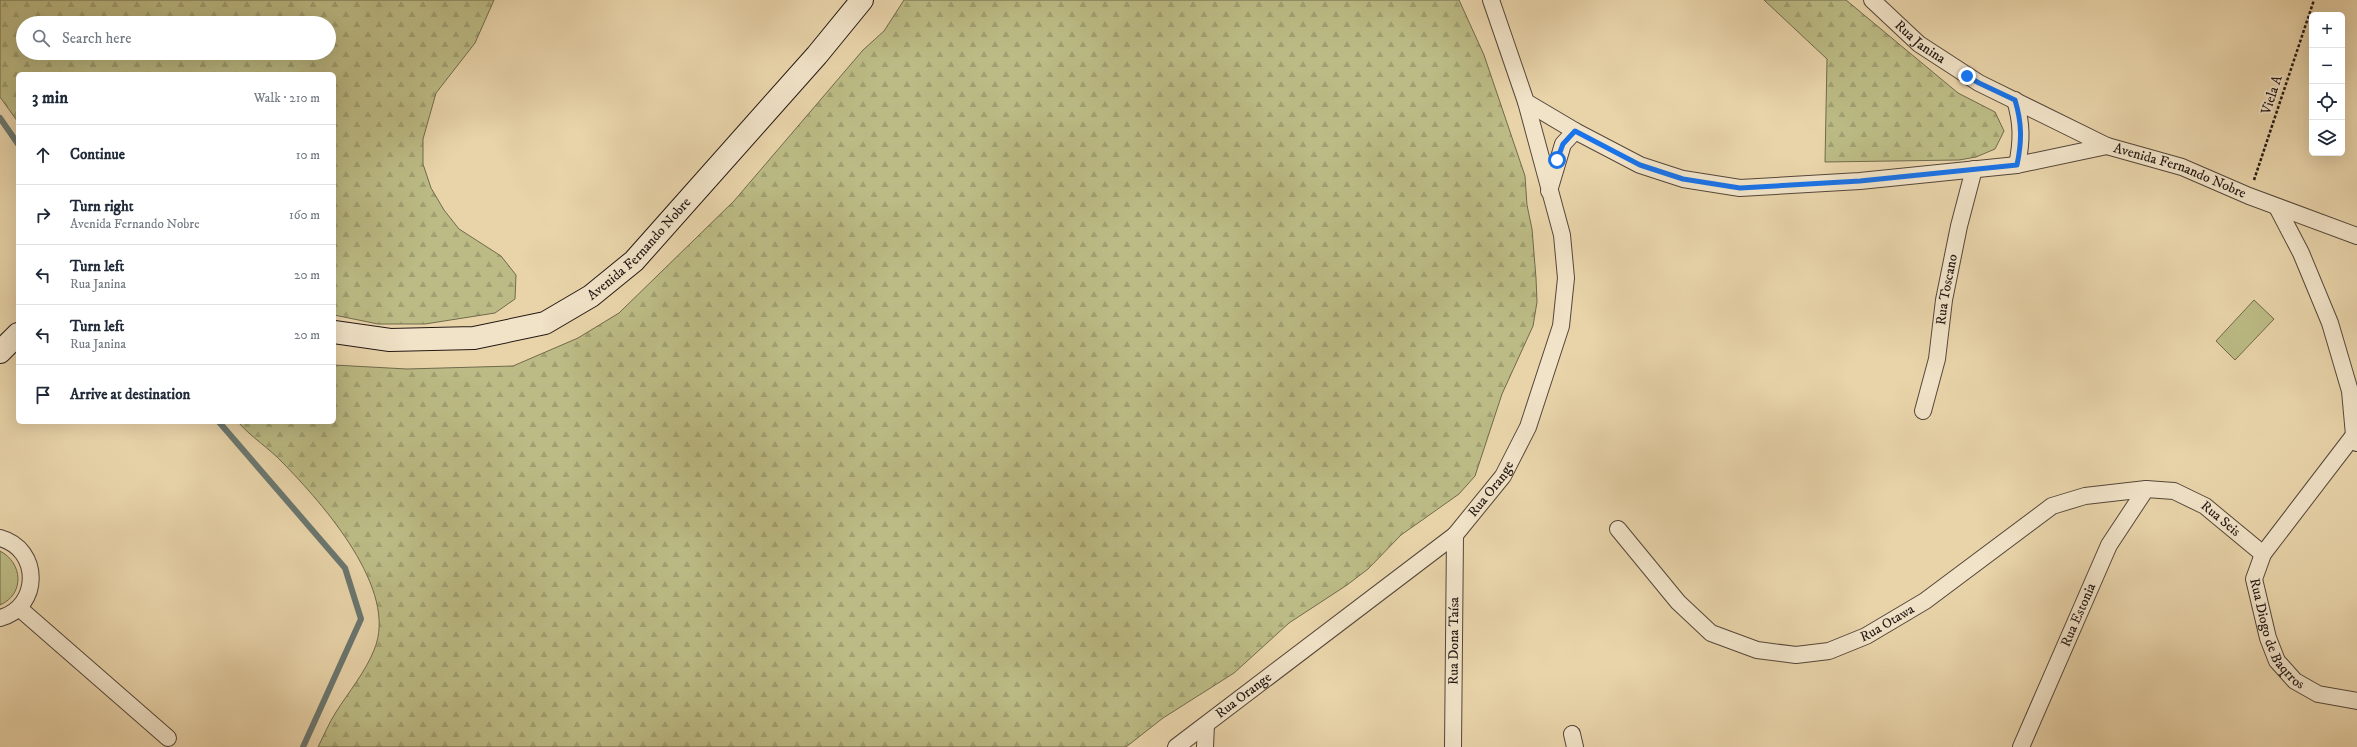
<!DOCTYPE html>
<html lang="en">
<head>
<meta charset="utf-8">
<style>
	:root { --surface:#fff; --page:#f2f2f3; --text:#1f2937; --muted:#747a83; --line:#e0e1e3 }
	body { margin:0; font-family:"IM FELL DW Pica",serif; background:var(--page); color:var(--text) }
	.controls { position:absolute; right:12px; top:12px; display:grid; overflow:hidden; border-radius:6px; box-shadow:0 4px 16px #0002 }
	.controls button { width:36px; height:36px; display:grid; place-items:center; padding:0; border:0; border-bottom:1px solid var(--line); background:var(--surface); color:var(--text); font:20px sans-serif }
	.stop { position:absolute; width:12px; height:12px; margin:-9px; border:3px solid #1a73e8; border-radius:50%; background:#fff }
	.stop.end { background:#1a73e8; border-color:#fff; box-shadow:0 1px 4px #0008 }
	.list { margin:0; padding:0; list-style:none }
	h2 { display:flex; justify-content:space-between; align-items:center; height:52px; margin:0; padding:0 16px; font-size:17px }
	h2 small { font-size:13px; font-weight:400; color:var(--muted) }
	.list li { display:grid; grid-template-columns:26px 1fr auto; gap:12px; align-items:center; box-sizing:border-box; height:60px; padding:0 16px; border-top:1px solid var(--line) }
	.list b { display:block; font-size:15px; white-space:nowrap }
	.list p { margin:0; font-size:13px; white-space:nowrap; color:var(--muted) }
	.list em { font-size:13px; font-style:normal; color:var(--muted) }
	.icon { flex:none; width:22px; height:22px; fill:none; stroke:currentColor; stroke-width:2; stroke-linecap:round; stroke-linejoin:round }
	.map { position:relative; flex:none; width:2357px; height:747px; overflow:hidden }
	.search { position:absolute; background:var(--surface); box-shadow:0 4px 16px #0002; left:16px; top:16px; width:320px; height:44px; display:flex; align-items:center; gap:10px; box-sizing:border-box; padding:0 14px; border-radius:22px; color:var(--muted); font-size:15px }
	.panel { position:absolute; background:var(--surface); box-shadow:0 4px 16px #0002; left:16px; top:72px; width:320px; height:352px; border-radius:6px }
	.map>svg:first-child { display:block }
	.grass { fill:#bcbb85; stroke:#706a4c }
	.forest { fill:url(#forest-firs); stroke:#706a4c; fill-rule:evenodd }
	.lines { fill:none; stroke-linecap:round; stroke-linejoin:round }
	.stream { stroke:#6a7770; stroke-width:6 }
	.minor-casing { stroke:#55473a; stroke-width:18 }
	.secondary-casing { stroke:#241814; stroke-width:24 }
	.path { stroke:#241814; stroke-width:2.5; stroke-dasharray:3 2; stroke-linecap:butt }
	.minor { stroke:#f1e3c8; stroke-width:16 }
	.secondary { stroke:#f1e3c8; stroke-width:22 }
	.route { stroke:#1a73e8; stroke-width:5 }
	.labels { text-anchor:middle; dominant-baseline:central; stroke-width:4; stroke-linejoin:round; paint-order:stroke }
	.street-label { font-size:14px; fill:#241814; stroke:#f1e3c8 }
</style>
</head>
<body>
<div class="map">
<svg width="2357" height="747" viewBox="0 0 2357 747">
	<defs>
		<pattern id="forest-firs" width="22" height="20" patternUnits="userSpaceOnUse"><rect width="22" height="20" fill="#bcbb85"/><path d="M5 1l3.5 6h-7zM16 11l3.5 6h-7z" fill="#a1a072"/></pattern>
	</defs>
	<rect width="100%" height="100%" fill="#e9d4aa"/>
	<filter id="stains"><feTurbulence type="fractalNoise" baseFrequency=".005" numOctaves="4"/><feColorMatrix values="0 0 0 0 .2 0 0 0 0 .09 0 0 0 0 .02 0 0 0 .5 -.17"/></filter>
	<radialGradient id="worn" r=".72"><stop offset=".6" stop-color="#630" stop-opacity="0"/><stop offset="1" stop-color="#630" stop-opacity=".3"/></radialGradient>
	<!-- grass -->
	<path class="grass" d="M 2254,300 L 2274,319 L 2235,360 L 2216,341 Z
		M 0,551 C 23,563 25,594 0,605 Z"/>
	<!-- forest -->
	<path class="forest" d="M 0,0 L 494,0 L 475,43 L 436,93 L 423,139 L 423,164 L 431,188 L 444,210 L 459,229 L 501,256 L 516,275 L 515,299 L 495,313 L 425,324 L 378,324 L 334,315 L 334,74 L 18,74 L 18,122 L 0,97 ZM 23,23 L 329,23 L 329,53 L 23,53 Z
		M 904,0 L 1459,0 L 1484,55 L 1525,176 L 1527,205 L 1532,229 L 1536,278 L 1537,302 L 1533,326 L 1502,394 L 1475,476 L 1459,494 L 1401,535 L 1368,569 L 1347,585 L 1289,623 L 1234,673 L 1163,718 L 1126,747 L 318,747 C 324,735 329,723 336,712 C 348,693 366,671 374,650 C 400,590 322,503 283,463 C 269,448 252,438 238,422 L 334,422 L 334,365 L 407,369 L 513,366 L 578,338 L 619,313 L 734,201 L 863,50 L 884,31 Z
		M 1764,0 L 1846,0 L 1958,93 L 1995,112 L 2004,131 L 1995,149 L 1976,157 L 1959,160 L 1825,162 L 1827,59 Z"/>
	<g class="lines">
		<!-- stream -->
		<path class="stream" d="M 0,118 L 18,144
			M 219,422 L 345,568 L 361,619 L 303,747"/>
		<defs>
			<g id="minor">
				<path id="s1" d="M 1491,0 L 1526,102 L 1575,131 L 1640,165 L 1683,179 L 1740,188 L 1860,181 L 2017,165 L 2107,146 L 2182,167 L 2249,196 L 2357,236"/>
				<path id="s2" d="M 1872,0 L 1919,44 L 1979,83 L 2107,146"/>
				<path d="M 2015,100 C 2022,123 2022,141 2017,165"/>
				<path d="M 1549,191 L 1563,144 L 1575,131"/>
				<path d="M 2277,207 L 2301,253 L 2330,323 L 2350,391 L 2354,435 L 2357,443"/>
				<path id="s3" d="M 1923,411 L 1937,359 L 1944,300 L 1959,226 L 1974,169"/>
				<path id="s4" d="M 2354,435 L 2263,554 L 2254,579 L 2268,638 L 2277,661 L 2295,681 L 2318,694 L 2357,701"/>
				<path id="s5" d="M 1618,529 L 1678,602 L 1711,633 L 1757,650 L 1796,655 L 1829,651 L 1866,636 L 1925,601 L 2052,506 L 2085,496 L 2146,489 L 2174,491 L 2205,506 L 2263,554"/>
				<path d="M 0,538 C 41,549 41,607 0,618"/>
				<path d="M 19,608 L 168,738"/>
				<path d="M 1572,734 L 1575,747"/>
				<path id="s6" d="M 1176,747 L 1455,535 L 1503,476 L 1528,427 L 1561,326 L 1566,278 L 1562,235 L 1526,102"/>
				<path d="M 1205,747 L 1206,725"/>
				<path id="s7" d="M 1453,747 L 1455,535"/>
				<path id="s8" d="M 2021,747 L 2109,545 L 2146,489"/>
			</g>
			<g id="secondary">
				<path id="s9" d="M 334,332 L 390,340 L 474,338 L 545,323 L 591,296 L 634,261 L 817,55 L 862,0"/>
				<path d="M 0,352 L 18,334"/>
			</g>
		</defs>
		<!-- minor casing -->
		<use href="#minor" class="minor-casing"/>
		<!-- secondary casing -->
		<use href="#secondary" class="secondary-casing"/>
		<!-- path -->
		<path class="path" d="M 2254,180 L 2314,0"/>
		<!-- minor -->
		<use href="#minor" class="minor"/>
		<!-- secondary -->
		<use href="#secondary" class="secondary"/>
	</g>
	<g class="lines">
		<!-- route -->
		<path class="route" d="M 1557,160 L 1563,144 L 1575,131 L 1640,165 L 1683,179 L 1740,188 L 1860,181 L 2017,165 C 2022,141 2022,123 2015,100 L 1979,83 L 1967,76"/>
	</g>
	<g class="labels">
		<!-- street labels -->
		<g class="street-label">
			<text stroke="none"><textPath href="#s2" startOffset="64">Rua Janina</textPath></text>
			<text transform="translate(2272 95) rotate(-72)">Viela A</text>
			<text stroke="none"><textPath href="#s1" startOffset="788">Avenida Fernando Nobre</textPath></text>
			<text stroke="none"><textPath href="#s9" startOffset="334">Avenida Fernando Nobre</textPath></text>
			<text stroke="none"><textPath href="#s3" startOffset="124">Rua Toscano</textPath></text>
			<text stroke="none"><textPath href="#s6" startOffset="409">Rua Orange</textPath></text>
			<text stroke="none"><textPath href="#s5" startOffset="707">Rua Seis</textPath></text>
			<text stroke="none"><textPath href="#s8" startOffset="144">Rua Estonia</textPath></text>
			<text stroke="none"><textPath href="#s5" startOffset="326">Rua Otawa</textPath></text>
			<text stroke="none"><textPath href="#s4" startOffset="237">Rua Diogo de Baqrros</textPath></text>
			<text stroke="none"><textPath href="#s7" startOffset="106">Rua Dona Taísa</textPath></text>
			<text stroke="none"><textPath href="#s6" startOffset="85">Rua Orange</textPath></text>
		</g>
	</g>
	<rect width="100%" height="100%" filter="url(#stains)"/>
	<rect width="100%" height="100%" fill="url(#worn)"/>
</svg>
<div class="controls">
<button>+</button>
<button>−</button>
<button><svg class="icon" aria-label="locate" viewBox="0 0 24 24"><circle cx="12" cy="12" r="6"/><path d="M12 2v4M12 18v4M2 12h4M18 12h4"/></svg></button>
<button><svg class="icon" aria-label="layers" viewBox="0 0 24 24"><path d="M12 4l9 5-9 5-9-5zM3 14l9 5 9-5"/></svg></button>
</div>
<div class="stop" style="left:1557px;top:160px"></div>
<div class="stop end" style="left:1967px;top:76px"></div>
<div class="search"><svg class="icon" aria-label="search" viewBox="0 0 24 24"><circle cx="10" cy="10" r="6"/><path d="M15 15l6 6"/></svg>Search here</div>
<section class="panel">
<h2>3 min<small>Walk · 210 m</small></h2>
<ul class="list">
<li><svg class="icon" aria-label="ahead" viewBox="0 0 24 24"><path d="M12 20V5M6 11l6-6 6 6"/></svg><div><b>Continue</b></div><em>10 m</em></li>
<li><svg class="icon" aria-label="right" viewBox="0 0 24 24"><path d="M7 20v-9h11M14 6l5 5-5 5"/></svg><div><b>Turn right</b><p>Avenida Fernando Nobre</p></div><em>160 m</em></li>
<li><svg class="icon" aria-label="left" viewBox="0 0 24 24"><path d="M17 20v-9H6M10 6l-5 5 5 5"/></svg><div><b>Turn left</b><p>Rua Janina</p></div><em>20 m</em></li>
<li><svg class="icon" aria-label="left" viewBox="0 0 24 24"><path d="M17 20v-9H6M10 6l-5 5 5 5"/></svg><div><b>Turn left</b><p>Rua Janina</p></div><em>20 m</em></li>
<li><svg class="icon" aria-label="arrive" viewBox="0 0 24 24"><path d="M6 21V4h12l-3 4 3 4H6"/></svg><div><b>Arrive at destination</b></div></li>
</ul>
</section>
</div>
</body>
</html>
